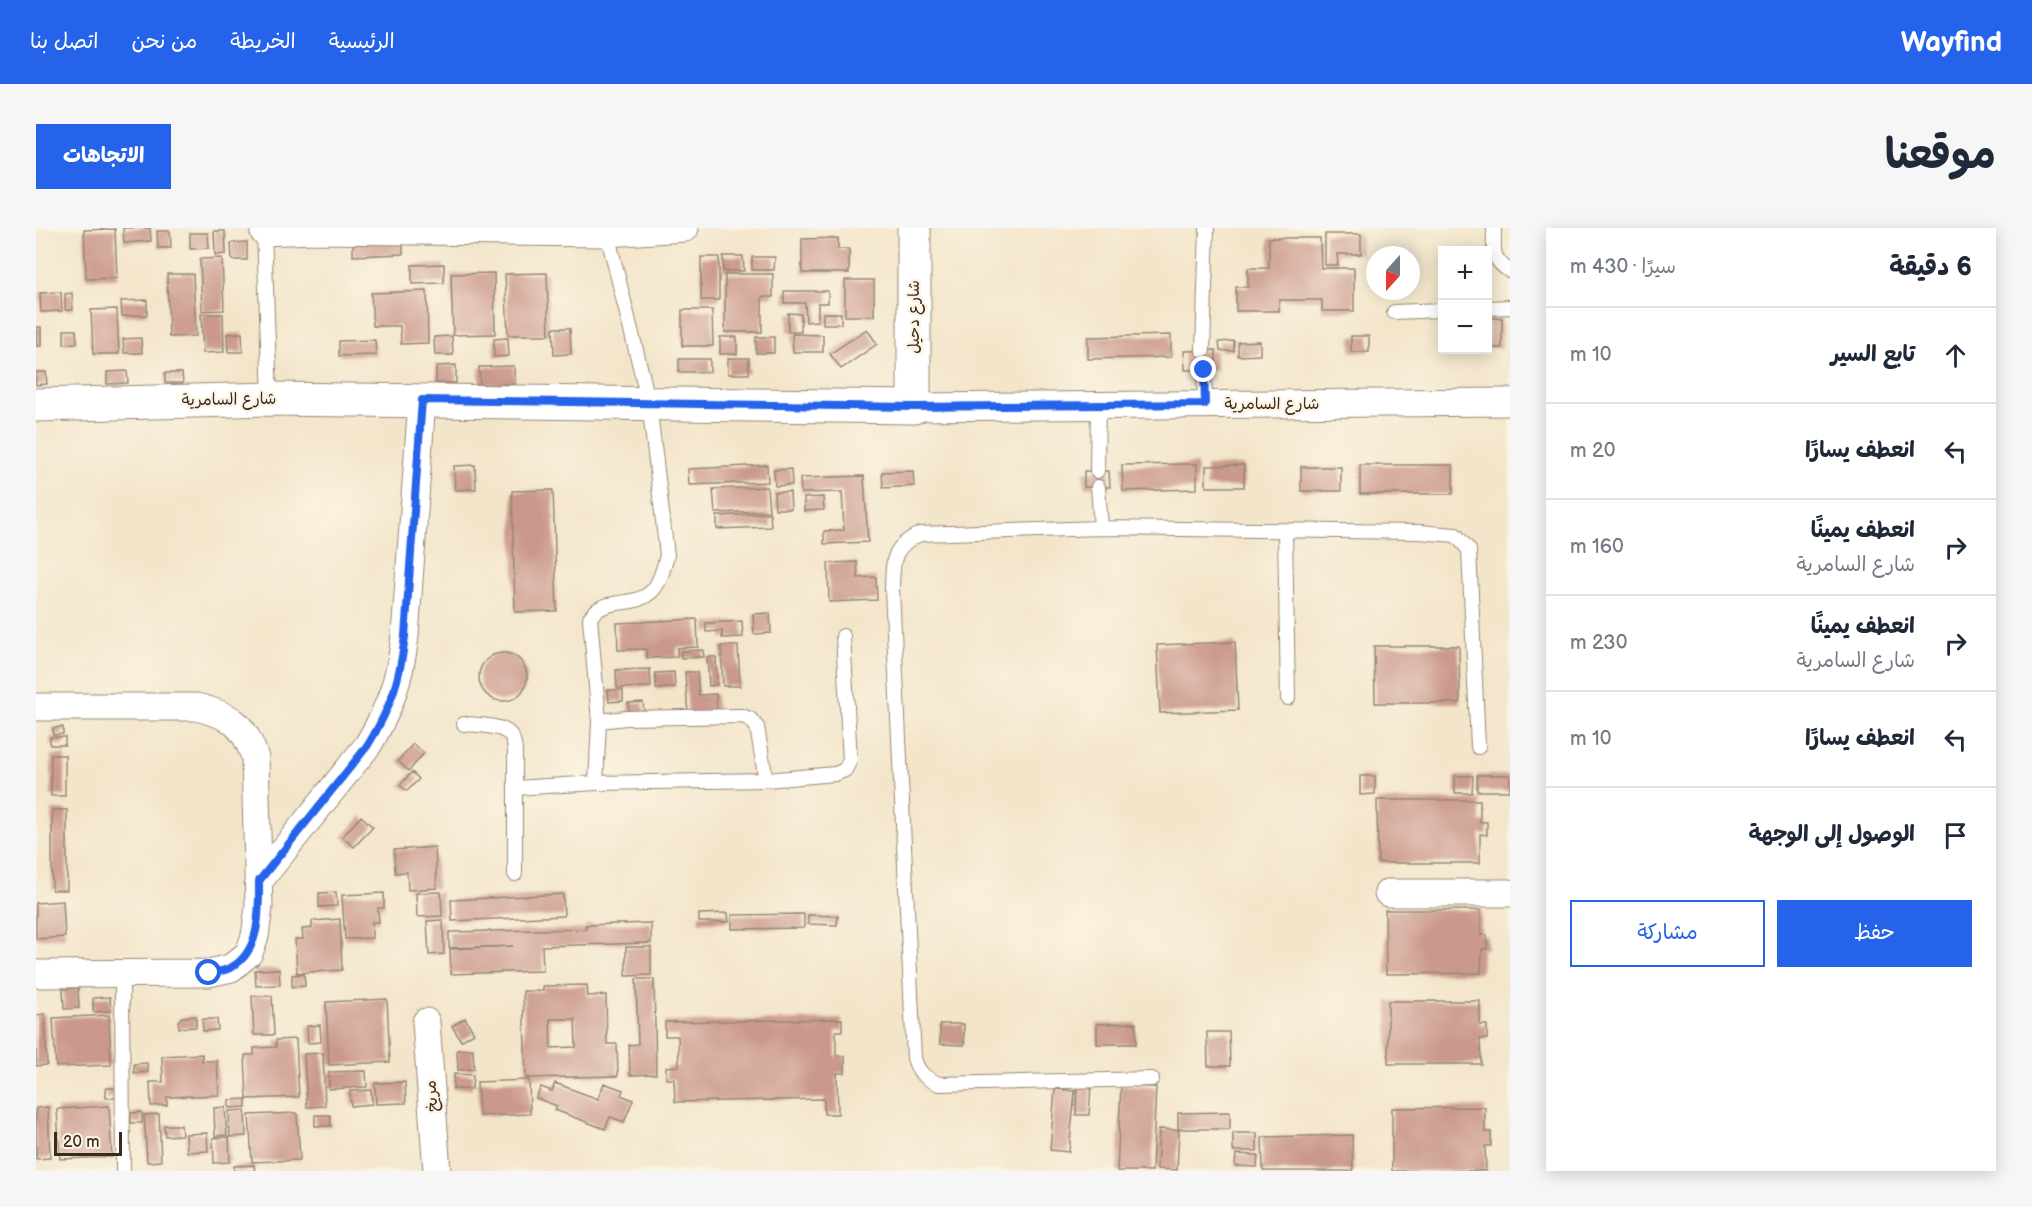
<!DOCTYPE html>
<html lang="ar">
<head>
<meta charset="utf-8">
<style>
	:root { --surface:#fff; --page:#f6f6f7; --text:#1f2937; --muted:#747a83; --line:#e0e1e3; --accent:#2563eb }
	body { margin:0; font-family:"Balsamiq Sans","Playpen Sans Arabic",sans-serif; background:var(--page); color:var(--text); direction:rtl }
	.controls { position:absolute; right:18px; top:18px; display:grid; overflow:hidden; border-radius:0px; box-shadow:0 3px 15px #0003 }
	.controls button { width:54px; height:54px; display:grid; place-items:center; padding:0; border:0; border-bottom:2px solid var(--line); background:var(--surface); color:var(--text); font:30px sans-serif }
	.compass { position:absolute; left:1330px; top:18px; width:54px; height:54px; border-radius:50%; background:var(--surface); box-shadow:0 3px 15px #0003; rotate:201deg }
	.scale { position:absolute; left:18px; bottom:15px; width:68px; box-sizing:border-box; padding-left:6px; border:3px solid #3b2a1e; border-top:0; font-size:16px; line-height:21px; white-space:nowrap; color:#3b2a1e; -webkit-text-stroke:4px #fcf5e5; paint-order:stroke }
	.stop { position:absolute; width:18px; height:18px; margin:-14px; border:4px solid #2563eb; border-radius:50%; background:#fff }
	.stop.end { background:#2563eb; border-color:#fff; box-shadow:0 2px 6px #0008 }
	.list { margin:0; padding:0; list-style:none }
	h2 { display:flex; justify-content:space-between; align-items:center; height:78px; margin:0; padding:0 24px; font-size:26px }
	h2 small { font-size:20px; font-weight:400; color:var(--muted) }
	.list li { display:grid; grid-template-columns:39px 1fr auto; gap:18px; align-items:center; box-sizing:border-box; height:96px; padding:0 24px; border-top:2px solid var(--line) }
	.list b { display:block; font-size:22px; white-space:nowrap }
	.list p { margin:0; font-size:20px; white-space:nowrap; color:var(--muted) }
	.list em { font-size:20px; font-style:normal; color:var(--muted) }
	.actions { display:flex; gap:12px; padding:18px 24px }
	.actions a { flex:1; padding:14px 0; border:2px solid var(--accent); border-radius:0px; text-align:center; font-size:21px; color:var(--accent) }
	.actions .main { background:var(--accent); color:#fff }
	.icon { flex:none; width:33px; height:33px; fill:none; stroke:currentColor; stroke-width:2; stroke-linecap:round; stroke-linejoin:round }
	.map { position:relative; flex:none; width:1474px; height:943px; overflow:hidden; direction:ltr; border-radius:0px }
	header { display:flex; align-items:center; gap:36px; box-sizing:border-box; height:84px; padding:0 30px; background:var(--accent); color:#fff }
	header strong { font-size:28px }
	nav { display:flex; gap:33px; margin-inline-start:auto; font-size:21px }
	.intro { display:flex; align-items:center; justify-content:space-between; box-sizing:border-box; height:144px; padding:0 36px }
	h1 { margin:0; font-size:42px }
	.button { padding:15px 27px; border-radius:0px; background:var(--accent); color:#fff; font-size:21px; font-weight:700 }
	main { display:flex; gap:36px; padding:0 36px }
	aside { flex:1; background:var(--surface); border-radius:0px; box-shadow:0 3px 15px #0003 }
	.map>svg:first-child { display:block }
	.building { fill:#ca998c; fill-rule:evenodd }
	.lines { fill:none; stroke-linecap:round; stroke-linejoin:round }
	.service-casing { stroke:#978874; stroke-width:16 }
	.minor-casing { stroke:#978874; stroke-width:29 }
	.tertiary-casing { stroke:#978874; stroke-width:35 }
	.service { stroke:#fff; stroke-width:14 }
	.minor { stroke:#fff; stroke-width:27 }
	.tertiary { stroke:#fff; stroke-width:33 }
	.route { stroke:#2563eb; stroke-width:8 }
	.labels { text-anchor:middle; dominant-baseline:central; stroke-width:5; stroke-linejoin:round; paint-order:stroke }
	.street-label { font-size:16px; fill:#3b2a1e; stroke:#fcf5e5 }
</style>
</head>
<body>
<header>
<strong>Wayfind</strong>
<nav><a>الرئيسية</a><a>الخريطة</a><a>من نحن</a><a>اتصل بنا</a></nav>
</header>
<div class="intro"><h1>موقعنا</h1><a class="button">الاتجاهات</a></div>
<main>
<aside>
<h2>6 دقيقة<small>سيرًا · 430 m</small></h2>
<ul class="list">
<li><svg class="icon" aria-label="ahead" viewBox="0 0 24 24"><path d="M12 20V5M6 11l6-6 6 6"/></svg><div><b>تابع السير</b></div><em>10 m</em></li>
<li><svg class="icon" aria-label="left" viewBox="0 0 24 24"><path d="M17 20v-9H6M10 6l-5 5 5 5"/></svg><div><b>انعطف يسارًا</b></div><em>20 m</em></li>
<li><svg class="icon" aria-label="right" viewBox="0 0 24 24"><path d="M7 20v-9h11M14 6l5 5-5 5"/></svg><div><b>انعطف يمينًا</b><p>شارع السامرية</p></div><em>160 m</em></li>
<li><svg class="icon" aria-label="right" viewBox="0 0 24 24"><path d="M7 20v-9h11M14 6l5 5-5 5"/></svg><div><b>انعطف يمينًا</b><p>شارع السامرية</p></div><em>230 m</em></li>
<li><svg class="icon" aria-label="left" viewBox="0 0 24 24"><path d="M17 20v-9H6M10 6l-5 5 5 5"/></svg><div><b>انعطف يسارًا</b></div><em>10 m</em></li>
<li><svg class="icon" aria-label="arrive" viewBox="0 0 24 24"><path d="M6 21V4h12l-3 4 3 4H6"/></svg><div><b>الوصول إلى الوجهة</b></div></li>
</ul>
<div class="actions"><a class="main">حفظ</a><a>مشاركة</a></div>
</aside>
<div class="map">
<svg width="1474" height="943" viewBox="0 0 1474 943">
	<rect width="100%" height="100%" fill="#fcf5e5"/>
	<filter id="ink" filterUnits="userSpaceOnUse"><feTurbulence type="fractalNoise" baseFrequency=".0167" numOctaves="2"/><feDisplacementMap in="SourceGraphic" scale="12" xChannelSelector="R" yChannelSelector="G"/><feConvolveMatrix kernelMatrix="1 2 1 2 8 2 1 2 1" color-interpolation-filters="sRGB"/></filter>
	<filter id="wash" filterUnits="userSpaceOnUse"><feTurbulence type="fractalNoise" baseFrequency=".008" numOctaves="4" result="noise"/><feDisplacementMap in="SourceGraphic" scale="24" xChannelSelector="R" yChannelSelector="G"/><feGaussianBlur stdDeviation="1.35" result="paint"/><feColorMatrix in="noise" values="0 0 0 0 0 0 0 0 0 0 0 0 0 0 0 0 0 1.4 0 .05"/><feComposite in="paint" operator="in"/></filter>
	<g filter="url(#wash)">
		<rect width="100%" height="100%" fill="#f3e5ca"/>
		<g id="blocks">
			<!-- building -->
			<path class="building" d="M 87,0 L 114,0 L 115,13 L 88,15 Z
				M 79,1 L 81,50 L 50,51 L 48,2 Z
				M 121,3 L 134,3 L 135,20 L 122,20 Z
				M 178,3 L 189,3 L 190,26 L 179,27 Z
				M 154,5 L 172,5 L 173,20 L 154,21 Z
				M 1289,6 L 1325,6 L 1325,26 L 1301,26 L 1302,37 L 1289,37 Z
				M 802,10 L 802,21 L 813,21 L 813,45 L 766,45 L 766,11 Z
				M 1233,10 L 1284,10 L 1285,40 L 1318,40 L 1318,83 L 1286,83 L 1286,72 L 1243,72 L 1243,83 L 1200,83 L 1200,59 L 1212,59 L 1212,40 L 1233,40 Z
				M 367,11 L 367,26 L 317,28 L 317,13 Z
				M 211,14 L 211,32 L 196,32 L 195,15 Z
				M 687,28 L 707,28 L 708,43 L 687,43 Z
				M 665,29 L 683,29 L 683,72 L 665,72 Z
				M 716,29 L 739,29 L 738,42 L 716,42 Z
				M 186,30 L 188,82 L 166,83 L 164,31 Z
				M 408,36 L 408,55 L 376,56 L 376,37 Z
				M 458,45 L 459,106 L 417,107 L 415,46 Z
				M 511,45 L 513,107 L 472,107 L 469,46 Z
				M 131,46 L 157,46 L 160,108 L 133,109 Z
				M 689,46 L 737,46 L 737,69 L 726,69 L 726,104 L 689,104 Z
				M 809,52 L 838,52 L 838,88 L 809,88 Z
				M 391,63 L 392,115 L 365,116 L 364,98 L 337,98 L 335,65 Z
				M 748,63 L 792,63 L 792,75 L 782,75 L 782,93 L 770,94 L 769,75 L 748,75 Z
				M 25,64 L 26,83 L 5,84 L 4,65 Z
				M 36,65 L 37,82 L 29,82 L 29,66 Z
				M 111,72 L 111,87 L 86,88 L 85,73 Z
				M 81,81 L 83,126 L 57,126 L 55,82 Z
				M 646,82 L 676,82 L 677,118 L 646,118 Z
				M 752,85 L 765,86 L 765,104 L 752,104 Z
				M 787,85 L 805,85 L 805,96 L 787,96 Z
				M 165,86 L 187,86 L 188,124 L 167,125 Z
				M 1452,90 L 1466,90 L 1466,120 L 1452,120 Z
				M 0,99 L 5,99 L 5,118 L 0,118 Z
				M 517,100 L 534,100 L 535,126 L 518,127 Z
				M 831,101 L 841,116 L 805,141 L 794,126 Z
				M 28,102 L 40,102 L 41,115 L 28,116 Z
				M 206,105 L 207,124 L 192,124 L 191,106 Z
				M 756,106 L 787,107 L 787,124 L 757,124 Z
				M 1135,107 L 1135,129 L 1052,131 L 1052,109 Z
				M 416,108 L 417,127 L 399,127 L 398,109 Z
				M 1315,108 L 1333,108 L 1333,124 L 1315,124 Z
				M 684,109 L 701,109 L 701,126 L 684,126 Z
				M 720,109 L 738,109 L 738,125 L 720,125 Z
				M 105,110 L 106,125 L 88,125 L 87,111 Z
				M 472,110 L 473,128 L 458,129 L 458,111 Z
				M 339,112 L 340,127 L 303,128 L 303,113 Z
				M 1198,113 L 1198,123 L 1184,123 L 1183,114 Z
				M 1224,113 L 1224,127 L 1202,128 L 1202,114 Z
				M 1180,122 L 1180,142 L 1149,142 L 1148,123 Z
				M 692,130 L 713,130 L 713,146 L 692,146 Z
				M 643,131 L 674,131 L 674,144 L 643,144 Z
				M 420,137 L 420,155 L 400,155 L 400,138 Z
				M 478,138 L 479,156 L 444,157 L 443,139 Z
				M 91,143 L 92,155 L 71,156 L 71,144 Z
				M 0,144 L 10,144 L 11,156 L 0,157 Z
				M 129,145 L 146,145 L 147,155 L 129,155 Z
				M 1161,236 L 1161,261 L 1087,263 L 1086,237 Z
				M 439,237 L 440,261 L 419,262 L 418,238 Z
				M 731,237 L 732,254 L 653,257 L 652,241 Z
				M 1208,237 L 1208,259 L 1170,259 L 1170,238 Z
				M 1324,237 L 1417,237 L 1417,266 L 1324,266 Z
				M 1265,239 L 1305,239 L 1305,263 L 1265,263 Z
				M 755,241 L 756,257 L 739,258 L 738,242 Z
				M 877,243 L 878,258 L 847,260 L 846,244 Z
				M 1048,243 L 1073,243 L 1074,259 L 1048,259 Z
				M 828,248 L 832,314 L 788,316 L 788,303 L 808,302 L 806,264 L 765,265 L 764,250 Z
				M 731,259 L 733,283 L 679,285 L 677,261 Z
				M 517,262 L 521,383 L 479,384 L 476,263 Z
				M 738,264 L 754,264 L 755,281 L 739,281 Z
				M 787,269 L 788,282 L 768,283 L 768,270 Z
				M 734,285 L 735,299 L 681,301 L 681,288 Z
				M 821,334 L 822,350 L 840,349 L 841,372 L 793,374 L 792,335 Z
				M 734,385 L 735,405 L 718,406 L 717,386 Z
				M 661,391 L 662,419 L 641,420 L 641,429 L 611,430 L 610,421 L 582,422 L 581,395 Z
				M 706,393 L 707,409 L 686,410 L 686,403 L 670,404 L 670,395 Z
				M 1199,414 L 1202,482 L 1124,485 L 1121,417 Z
				M 685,418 L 702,418 L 704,458 L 687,458 Z
				M 1338,418 L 1423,418 L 1424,475 L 1339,475 Z
				M 667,422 L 668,429 L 645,430 L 645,423 Z
				M443 449a24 24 0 1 1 48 0a24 24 0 1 1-48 0Z
				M 671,429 L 680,429 L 681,457 L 673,458 Z
				M 614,441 L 615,459 L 581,460 L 580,442 Z
				M 638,444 L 639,459 L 620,461 L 619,445 Z
				M 649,444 L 661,444 L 663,467 L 680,466 L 681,486 L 652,487 Z
				M 572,462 L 587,462 L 587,473 L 573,474 Z
				M 607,474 L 608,484 L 593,485 L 592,475 Z
				M 27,499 L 27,506 L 17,507 L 17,500 Z
				M 14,509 L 29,509 L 29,517 L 14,517 Z
				M 377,516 L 388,525 L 373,543 L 362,533 Z
				M 15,527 L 29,527 L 29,568 L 15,568 Z
				M 376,544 L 383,551 L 371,563 L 364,557 Z
				M 1441,547 L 1474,547 L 1474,563 L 1441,563 Z
				M 1324,548 L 1339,548 L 1339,566 L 1324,567 Z
				M 1419,548 L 1437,548 L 1436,565 L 1419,565 Z
				M 1341,572 L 1444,572 L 1444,594 L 1451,594 L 1451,607 L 1444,606 L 1444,635 L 1342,635 Z
				M 16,582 L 31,582 L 31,662 L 16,662 Z
				M 325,588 L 337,599 L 318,619 L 306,609 Z
				M 399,619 L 401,660 L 372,662 L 371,644 L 359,645 L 358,622 Z
				M 300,664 L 301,678 L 283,679 L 283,665 Z
				M 405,664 L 406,688 L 381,689 L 380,665 Z
				M 348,665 L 348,680 L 342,680 L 343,694 L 336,694 L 336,710 L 309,711 L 306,667 Z
				M 527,666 L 528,688 L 416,693 L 415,672 Z
				M 27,673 L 29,709 L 0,711 L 0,675 Z
				M 1349,682 L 1445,682 L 1445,707 L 1451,707 L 1451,721 L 1446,721 L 1445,745 L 1350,746 Z
				M 692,685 L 693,694 L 663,694 L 663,686 Z
				M 768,686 L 768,700 L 696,701 L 696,687 Z
				M 772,687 L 802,688 L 801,697 L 772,696 Z
				M 304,691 L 306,742 L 261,745 L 259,711 L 267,711 L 266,701 L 276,700 L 276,693 Z
				M 407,692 L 408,726 L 393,727 L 391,693 Z
				M 615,695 L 615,715 L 506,718 L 507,743 L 415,746 L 414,721 L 477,718 L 413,720 L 413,704 L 550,701 L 549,697 Z
				M 590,719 L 615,719 L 615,747 L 590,748 Z
				M 243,741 L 244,757 L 220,758 L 219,742 Z
				M 268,746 L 269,758 L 256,759 L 256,747 Z
				M 600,751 L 618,751 L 620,846 L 594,847 L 593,817 L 602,816 Z
				M 551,757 L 552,768 L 570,767 L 571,816 L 581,816 L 582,848 L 490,850 L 487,763 L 507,763 L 507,758 ZM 514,791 L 539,791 L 540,819 L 515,820 Z
				M 42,760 L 43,780 L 28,781 L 27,761 Z
				M 216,768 L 236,768 L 238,807 L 218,807 Z
				M 74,769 L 75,783 L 57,784 L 57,770 Z
				M 351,771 L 354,834 L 293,837 L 290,774 Z
				M 1352,773 L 1444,773 L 1444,797 L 1451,797 L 1451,811 L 1444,811 L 1445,836 L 1352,836 Z
				M 9,786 L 11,837 L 0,838 L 0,787 Z
				M 73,787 L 75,837 L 20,839 L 17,790 Z
				M 160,788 L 160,799 L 143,800 L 142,793 L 146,789 Z
				M 429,790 L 438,805 L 425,813 L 416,798 Z
				M 166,791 L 181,791 L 182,802 L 167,803 Z
				M 806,791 L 806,803 L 800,803 L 800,828 L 809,828 L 809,845 L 801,845 L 802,886 L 788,886 L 788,871 L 639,874 L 638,851 L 630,851 L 630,839 L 643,838 L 642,808 L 629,808 L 629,794 Z
				M 1100,795 L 1100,816 L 1061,816 L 1061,796 Z
				M 904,796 L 928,796 L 928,817 L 904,816 Z
				M 284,797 L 285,814 L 272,815 L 271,798 Z
				M 1171,804 L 1193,804 L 1194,838 L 1172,838 Z
				M 260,811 L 263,869 L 211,871 L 209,827 L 218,827 L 218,820 L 240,819 L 240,812 Z
				M 437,821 L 438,841 L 422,842 L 421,822 Z
				M 287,825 L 289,878 L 271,879 L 268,826 Z
				M 166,826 L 166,833 L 181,833 L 183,867 L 131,869 L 131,877 L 115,878 L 114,854 L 127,854 L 126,828 Z
				M 111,835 L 112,844 L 98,845 L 98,836 Z
				M 330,843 L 331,859 L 293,861 L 293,844 Z
				M 418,846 L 437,847 L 436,861 L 417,861 Z
				M 493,852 L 494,886 L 443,888 L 441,854 Z
				M 369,854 L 370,875 L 340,876 L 339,855 Z
				M 519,855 L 562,871 L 568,855 L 587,862 L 585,867 L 597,872 L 588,894 L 574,889 L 569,901 L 519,882 L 521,878 L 500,870 L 505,859 L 516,863 Z
				M 1041,857 L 1055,858 L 1053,887 L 1040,887 Z
				M 1085,858 L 1120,859 L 1116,943 L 1081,943 Z
				M 70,860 L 81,860 L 82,870 L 70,870 Z
				M 1019,861 L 1039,863 L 1033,924 L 1014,922 Z
				M 335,862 L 336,876 L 315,878 L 314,863 Z
				M 210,871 L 210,879 L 193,880 L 193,872 Z
				M 73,878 L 76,929 L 24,931 L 21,881 Z
				M 12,879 L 14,930 L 0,931 L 0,880 Z
				M 189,879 L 191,907 L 179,908 L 178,880 Z
				M 1449,879 L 1449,904 L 1455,904 L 1455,918 L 1449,918 L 1450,943 L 1356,943 L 1356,880 Z
				M 209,882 L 210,908 L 194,909 L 193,883 Z
				M 106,884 L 106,895 L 95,895 L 95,885 Z
				M 1194,884 L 1194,901 L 1142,901 L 1142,885 Z
				M 261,885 L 264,932 L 216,934 L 213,887 Z
				M 123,886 L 125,933 L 111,934 L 108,887 Z
				M 279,887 L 294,887 L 295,898 L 279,898 Z
				M 128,897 L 145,897 L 146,907 L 129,908 Z
				M 1123,901 L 1143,902 L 1141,942 L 1121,941 Z
				M 171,905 L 172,923 L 151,924 L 150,906 Z
				M 1197,905 L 1221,905 L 1221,923 L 1197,923 Z
				M 1316,907 L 1317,943 L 1227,943 L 1226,909 Z
				M 193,909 L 194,934 L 178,935 L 177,910 Z
				M 1200,926 L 1222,927 L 1221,939 L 1199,938 Z
				M 218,937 L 219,943 L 198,943 L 198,938 Z"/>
		</g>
	</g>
	<g filter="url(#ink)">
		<use href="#blocks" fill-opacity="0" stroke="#978874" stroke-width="1.5"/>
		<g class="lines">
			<defs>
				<path id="service" d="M 1458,0 C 1458,21 1454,31 1474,43
					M 228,4 L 234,171
					M 571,5 L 613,175 L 631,327 C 628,338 625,353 617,362 C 598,382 568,367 554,390 L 563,493 L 560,555 L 730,552 L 799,546 L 809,542 L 814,532 L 807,408
					M 1452,80 L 1474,79
					M 1358,84 L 1406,82
					M 1167,122 L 1171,0
					M 1168,142 L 1169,176
					M 1061,243 L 1062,177
					M 1062,259 L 1065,300 L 884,306 C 855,319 857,333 856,361 L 878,830 C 882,845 889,850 903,856 L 1116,851
					M 1065,300 L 1383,304 L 1420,307 L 1433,322 L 1442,519
					M 1249,303 L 1252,470
					M 563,493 L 590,490 L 706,488 L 714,491 L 721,499 L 730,552
					M 428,496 C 488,499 478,506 479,560 L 560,555
					M 479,646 L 479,560
					M 86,747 L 87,943"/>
				<path id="minor" d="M 228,0 L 228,4 L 276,2 L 571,5 L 649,0
					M 878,179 L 1474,174
					M 0,479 L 160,479 C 194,487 208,495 219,530 L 223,679 L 219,708 L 213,725 L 195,740 L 173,745 L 0,746
					M 223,653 L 332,517 C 354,480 364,451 369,408 L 386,172
					M 1352,665 L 1474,665
					M 390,794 L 401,943"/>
				<path id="tertiary" d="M 0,177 L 234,171 L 878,179 L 878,0"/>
			</defs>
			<!-- service casing -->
			<use href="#service" class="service-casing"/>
			<!-- minor casing -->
			<use href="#minor" class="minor-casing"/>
			<!-- tertiary casing -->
			<use href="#tertiary" class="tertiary-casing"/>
			<!-- service -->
			<use href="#service" class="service"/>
			<!-- minor -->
			<use href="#minor" class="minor"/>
			<!-- tertiary -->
			<use href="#tertiary" class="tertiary"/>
		</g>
	</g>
	<g class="lines" filter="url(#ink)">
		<!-- route -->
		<path class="route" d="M 173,745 C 180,744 190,743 196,739 C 225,722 223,683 223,653 L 332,517 C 355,479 364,452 369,408 L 386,172 L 878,179 L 1169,176 L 1168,142"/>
	</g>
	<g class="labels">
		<!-- street labels -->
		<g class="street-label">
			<text transform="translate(878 89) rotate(-90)">شارع دحيل</text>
			<text transform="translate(193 172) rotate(-1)">شارع السامرية</text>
			<text x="1236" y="176">شارع السامرية</text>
			<text transform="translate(396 868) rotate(-94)">مريخ</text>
		</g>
	</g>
</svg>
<div class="controls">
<button>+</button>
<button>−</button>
</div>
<svg class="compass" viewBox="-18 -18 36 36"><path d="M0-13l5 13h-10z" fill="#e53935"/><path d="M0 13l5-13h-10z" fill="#747a83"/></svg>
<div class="scale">20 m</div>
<div class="stop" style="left:173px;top:745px"></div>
<div class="stop end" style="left:1168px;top:142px"></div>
</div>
</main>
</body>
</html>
